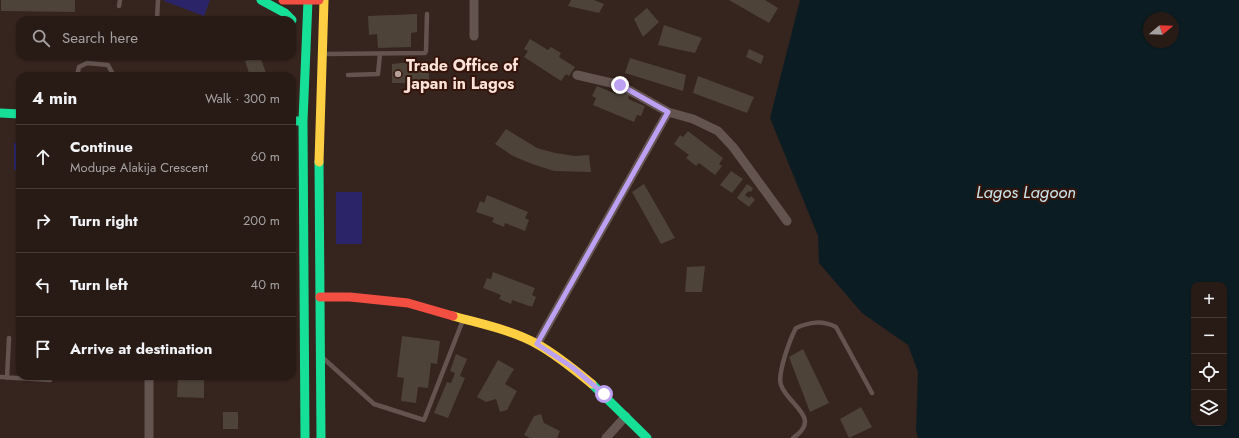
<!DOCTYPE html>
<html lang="en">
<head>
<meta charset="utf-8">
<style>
	:root { --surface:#281b16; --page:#342823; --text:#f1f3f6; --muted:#a5a1a1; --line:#443935 }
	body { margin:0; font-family:Jost,sans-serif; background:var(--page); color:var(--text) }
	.controls { position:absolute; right:12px; bottom:12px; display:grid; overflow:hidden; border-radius:8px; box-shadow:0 1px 3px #0004 }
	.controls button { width:36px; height:36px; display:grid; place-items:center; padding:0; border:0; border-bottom:1px solid var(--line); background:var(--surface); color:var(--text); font:20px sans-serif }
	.compass { position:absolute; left:1143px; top:12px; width:36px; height:36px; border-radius:50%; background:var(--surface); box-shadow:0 1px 3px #0004; rotate:71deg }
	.stop { position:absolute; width:12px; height:12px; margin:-9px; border:3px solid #bca0f2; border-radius:50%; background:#fff }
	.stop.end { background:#bca0f2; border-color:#fff; box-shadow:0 1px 4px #0008 }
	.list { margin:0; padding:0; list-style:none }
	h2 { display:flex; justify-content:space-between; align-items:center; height:52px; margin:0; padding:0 16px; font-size:17px }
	h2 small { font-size:13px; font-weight:400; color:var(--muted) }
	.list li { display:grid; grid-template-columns:26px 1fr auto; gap:12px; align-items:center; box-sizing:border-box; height:64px; padding:0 16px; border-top:1px solid var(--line) }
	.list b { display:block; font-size:15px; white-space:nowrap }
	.list p { margin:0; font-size:13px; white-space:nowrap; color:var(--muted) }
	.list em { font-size:13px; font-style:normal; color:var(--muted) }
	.icon { flex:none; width:22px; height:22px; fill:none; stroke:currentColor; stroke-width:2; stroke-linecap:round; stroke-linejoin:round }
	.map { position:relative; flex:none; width:1239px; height:438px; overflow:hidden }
	.search { position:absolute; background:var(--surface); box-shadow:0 1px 3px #0004; left:16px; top:16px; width:280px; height:44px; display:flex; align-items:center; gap:10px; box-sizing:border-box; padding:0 14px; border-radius:12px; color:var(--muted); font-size:15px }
	.panel { position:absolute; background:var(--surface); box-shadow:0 1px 3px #0004; left:16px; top:72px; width:280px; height:308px; border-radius:12px }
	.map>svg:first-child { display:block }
	.green { fill:#2b2469 }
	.water { fill:#0b1d22; fill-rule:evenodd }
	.building { fill:#4d4339 }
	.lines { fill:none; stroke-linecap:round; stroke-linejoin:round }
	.lane { stroke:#635450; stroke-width:4.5 }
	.street { stroke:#635450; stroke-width:9 }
	.fast { stroke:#16e098; stroke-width:9 }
	.slow { stroke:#ffcf43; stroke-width:9 }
	.jam { stroke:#f24e42; stroke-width:9 }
	.route { stroke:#bca0f2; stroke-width:5 }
	.poi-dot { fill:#b5a098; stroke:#36140a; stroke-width:1.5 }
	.labels { text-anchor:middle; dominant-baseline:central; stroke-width:4; stroke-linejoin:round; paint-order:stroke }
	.poi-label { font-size:16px; font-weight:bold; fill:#fae2da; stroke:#36140a; text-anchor:start }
	.water-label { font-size:17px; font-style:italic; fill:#c7e6ef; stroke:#36140a }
</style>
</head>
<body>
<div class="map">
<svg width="1239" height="438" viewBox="0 0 1239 438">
	<rect width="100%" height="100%" fill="#36241e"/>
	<!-- green -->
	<path class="green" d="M 165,0 L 210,0 L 204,16 L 164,1 Z
		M 14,143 L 20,143 L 20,170 L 14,170 Z
		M 336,192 L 362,192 L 362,244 L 336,244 Z"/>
	<!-- water -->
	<path class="water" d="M 800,0 L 1239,0 L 1239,438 L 918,438 L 916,431 L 918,372 L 908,345 L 862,313 L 819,263 L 818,236 L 770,118 ZM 1149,18 L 1173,18 L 1173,42 L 1149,42 ZM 1194,285 L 1224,285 L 1224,423 L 1194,423 Z"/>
	<!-- building -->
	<path class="building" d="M 1,0 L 75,0 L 75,12 L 1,11 Z
		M 571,0 L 594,0 L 604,4 L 599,13 L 568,6 Z
		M 729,0 L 765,0 L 778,8 L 769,23 Z
		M 647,8 L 659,22 L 643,37 L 634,19 Z
		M 417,14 L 417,32 L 411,33 L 411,47 L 378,48 L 377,34 L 369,35 L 368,16 Z
		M 664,25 L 702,38 L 695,53 L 658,45 Z
		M 530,39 L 548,50 L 551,47 L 561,53 L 559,57 L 575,67 L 569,76 L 566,74 L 561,81 L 524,57 L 528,51 L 524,49 Z
		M 749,49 L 764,56 L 761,64 L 746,57 Z
		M 260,56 L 267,76 L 250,76 L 245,61 Z
		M 630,58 L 686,75 L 683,91 L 625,73 Z
		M 410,62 L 413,64 L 429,64 L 429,83 L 392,83 L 392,64 Z
		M 698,76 L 754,97 L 747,113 L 693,93 Z
		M 597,86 L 616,94 L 618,90 L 629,95 L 628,99 L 645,106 L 641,116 L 637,115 L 634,122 L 593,105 L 596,98 L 592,96 Z
		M 506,129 L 537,148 L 555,153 L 575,156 L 589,155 L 591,172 L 554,171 L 532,164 L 513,156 L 495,144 Z
		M 688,131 L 723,158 L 719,164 L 722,166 L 715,175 L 699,163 L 696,166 L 686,158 L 689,155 L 674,144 L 680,135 L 683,137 Z
		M 731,171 L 743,179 L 732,193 L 720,185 Z
		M 644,184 L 675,238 L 661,244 L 632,192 Z
		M 747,184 L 753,188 L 751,192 L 749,191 L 745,195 L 749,198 L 751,196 L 755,200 L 749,207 L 737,198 Z
		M 487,195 L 528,212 L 525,218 L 529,220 L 525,231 L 505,223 L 504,227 L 492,222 L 494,218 L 476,212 L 480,201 L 484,203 Z
		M 705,266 L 702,292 L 685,292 L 687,267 Z
		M 493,272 L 535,288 L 532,295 L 536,297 L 532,307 L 512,300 L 511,304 L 499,299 L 501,295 L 483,288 L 487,278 L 491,279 Z
		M 402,336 L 440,341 L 437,364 L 431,363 L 428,388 L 418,387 L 416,403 L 401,401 L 404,378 L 397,377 Z
		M 803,349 L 829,403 L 810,412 L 789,357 Z
		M 456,354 L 467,359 L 460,376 L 465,378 L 448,418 L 434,413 L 447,382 L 451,383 L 455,373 L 450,371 Z
		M 498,360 L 514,369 L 505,384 L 517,391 L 507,410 L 500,412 L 496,399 L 486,402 L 477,397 Z
		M 178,376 L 189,376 L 189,380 L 204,380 L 204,398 L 177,397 Z
		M 861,407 L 872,427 L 849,438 L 840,419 Z
		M 223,412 L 238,412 L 238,429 L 223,429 Z
		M 541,414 L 544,423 L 560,431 L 557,438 L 530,438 L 524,435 L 534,416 Z"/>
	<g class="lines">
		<!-- lane -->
		<path class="lane" d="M 119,6 L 120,0
			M 157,20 L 158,0
			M 323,54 L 425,53 L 426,51 L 427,14
			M 348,75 L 378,74 L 380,54
			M 77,76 L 79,67 L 87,63 L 108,65 L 114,76
			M 323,358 L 374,404 L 424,420 L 463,320
			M 0,377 L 50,380
			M 7,378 L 9,338
			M 793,438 C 823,418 788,405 781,385 C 777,374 790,339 796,328 C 810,322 822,320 836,327 L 872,393"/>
		<!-- street -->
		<path class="street" d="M 474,0 L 474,36
			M 668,112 L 693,119 L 718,131 L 733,147 L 787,221
			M 537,344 L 668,112 L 620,85 L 577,75
			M 149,438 L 149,376
			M 606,438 L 626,416"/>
		<!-- fast -->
		<path class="fast" d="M 261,0 L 285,13 L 292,20
			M 0,113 L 20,114
			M 292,121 L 303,121
			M 319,162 L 321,438
			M 592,384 L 647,438
			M 305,438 L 303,121 L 308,0"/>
		<!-- slow -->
		<path class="slow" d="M 319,162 L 324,0
			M 453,316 C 481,324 512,330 537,344 C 557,355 575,370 592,384"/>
		<!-- jam -->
		<path class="jam" d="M 283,0 L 319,0
			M 320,297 L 350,297 L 408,303 L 453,316"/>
	</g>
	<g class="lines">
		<!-- route -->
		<path class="route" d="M 604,394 L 572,367 L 537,344 L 668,112 L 620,85"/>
	</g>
	<!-- markers -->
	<circle class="poi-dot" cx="398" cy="74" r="4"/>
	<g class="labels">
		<!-- poi labels -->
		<g class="poi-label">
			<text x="406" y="65">Trade Office of<tspan x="406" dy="18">Japan in Lagos</tspan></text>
		</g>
		<!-- water labels -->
		<g class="water-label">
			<text x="1026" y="192">Lagos Lagoon</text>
		</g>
	</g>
</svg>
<div class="controls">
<button>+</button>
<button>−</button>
<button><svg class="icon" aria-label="locate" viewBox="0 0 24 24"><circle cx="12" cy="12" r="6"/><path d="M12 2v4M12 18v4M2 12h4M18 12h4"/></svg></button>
<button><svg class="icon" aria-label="layers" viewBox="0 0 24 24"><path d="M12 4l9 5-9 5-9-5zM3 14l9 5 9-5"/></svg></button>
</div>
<svg class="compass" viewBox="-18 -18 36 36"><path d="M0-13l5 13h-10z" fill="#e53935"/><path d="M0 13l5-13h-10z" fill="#a5a1a1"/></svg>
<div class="stop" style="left:604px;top:394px"></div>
<div class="stop end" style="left:620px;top:85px"></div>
<div class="search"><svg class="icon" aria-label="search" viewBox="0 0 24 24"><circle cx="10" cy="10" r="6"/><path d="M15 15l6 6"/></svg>Search here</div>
<section class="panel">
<h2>4 min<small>Walk · 300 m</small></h2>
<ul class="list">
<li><svg class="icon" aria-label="ahead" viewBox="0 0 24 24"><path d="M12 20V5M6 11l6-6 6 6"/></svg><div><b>Continue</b><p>Modupe Alakija Crescent</p></div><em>60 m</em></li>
<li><svg class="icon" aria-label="right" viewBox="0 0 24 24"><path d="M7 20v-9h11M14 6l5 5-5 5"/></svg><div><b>Turn right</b></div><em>200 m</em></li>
<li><svg class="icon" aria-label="left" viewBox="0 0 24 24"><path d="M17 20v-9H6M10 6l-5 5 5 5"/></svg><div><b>Turn left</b></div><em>40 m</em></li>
<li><svg class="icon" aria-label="arrive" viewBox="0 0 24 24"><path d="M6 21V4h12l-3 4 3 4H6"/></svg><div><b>Arrive at destination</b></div></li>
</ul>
</section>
</div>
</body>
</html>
